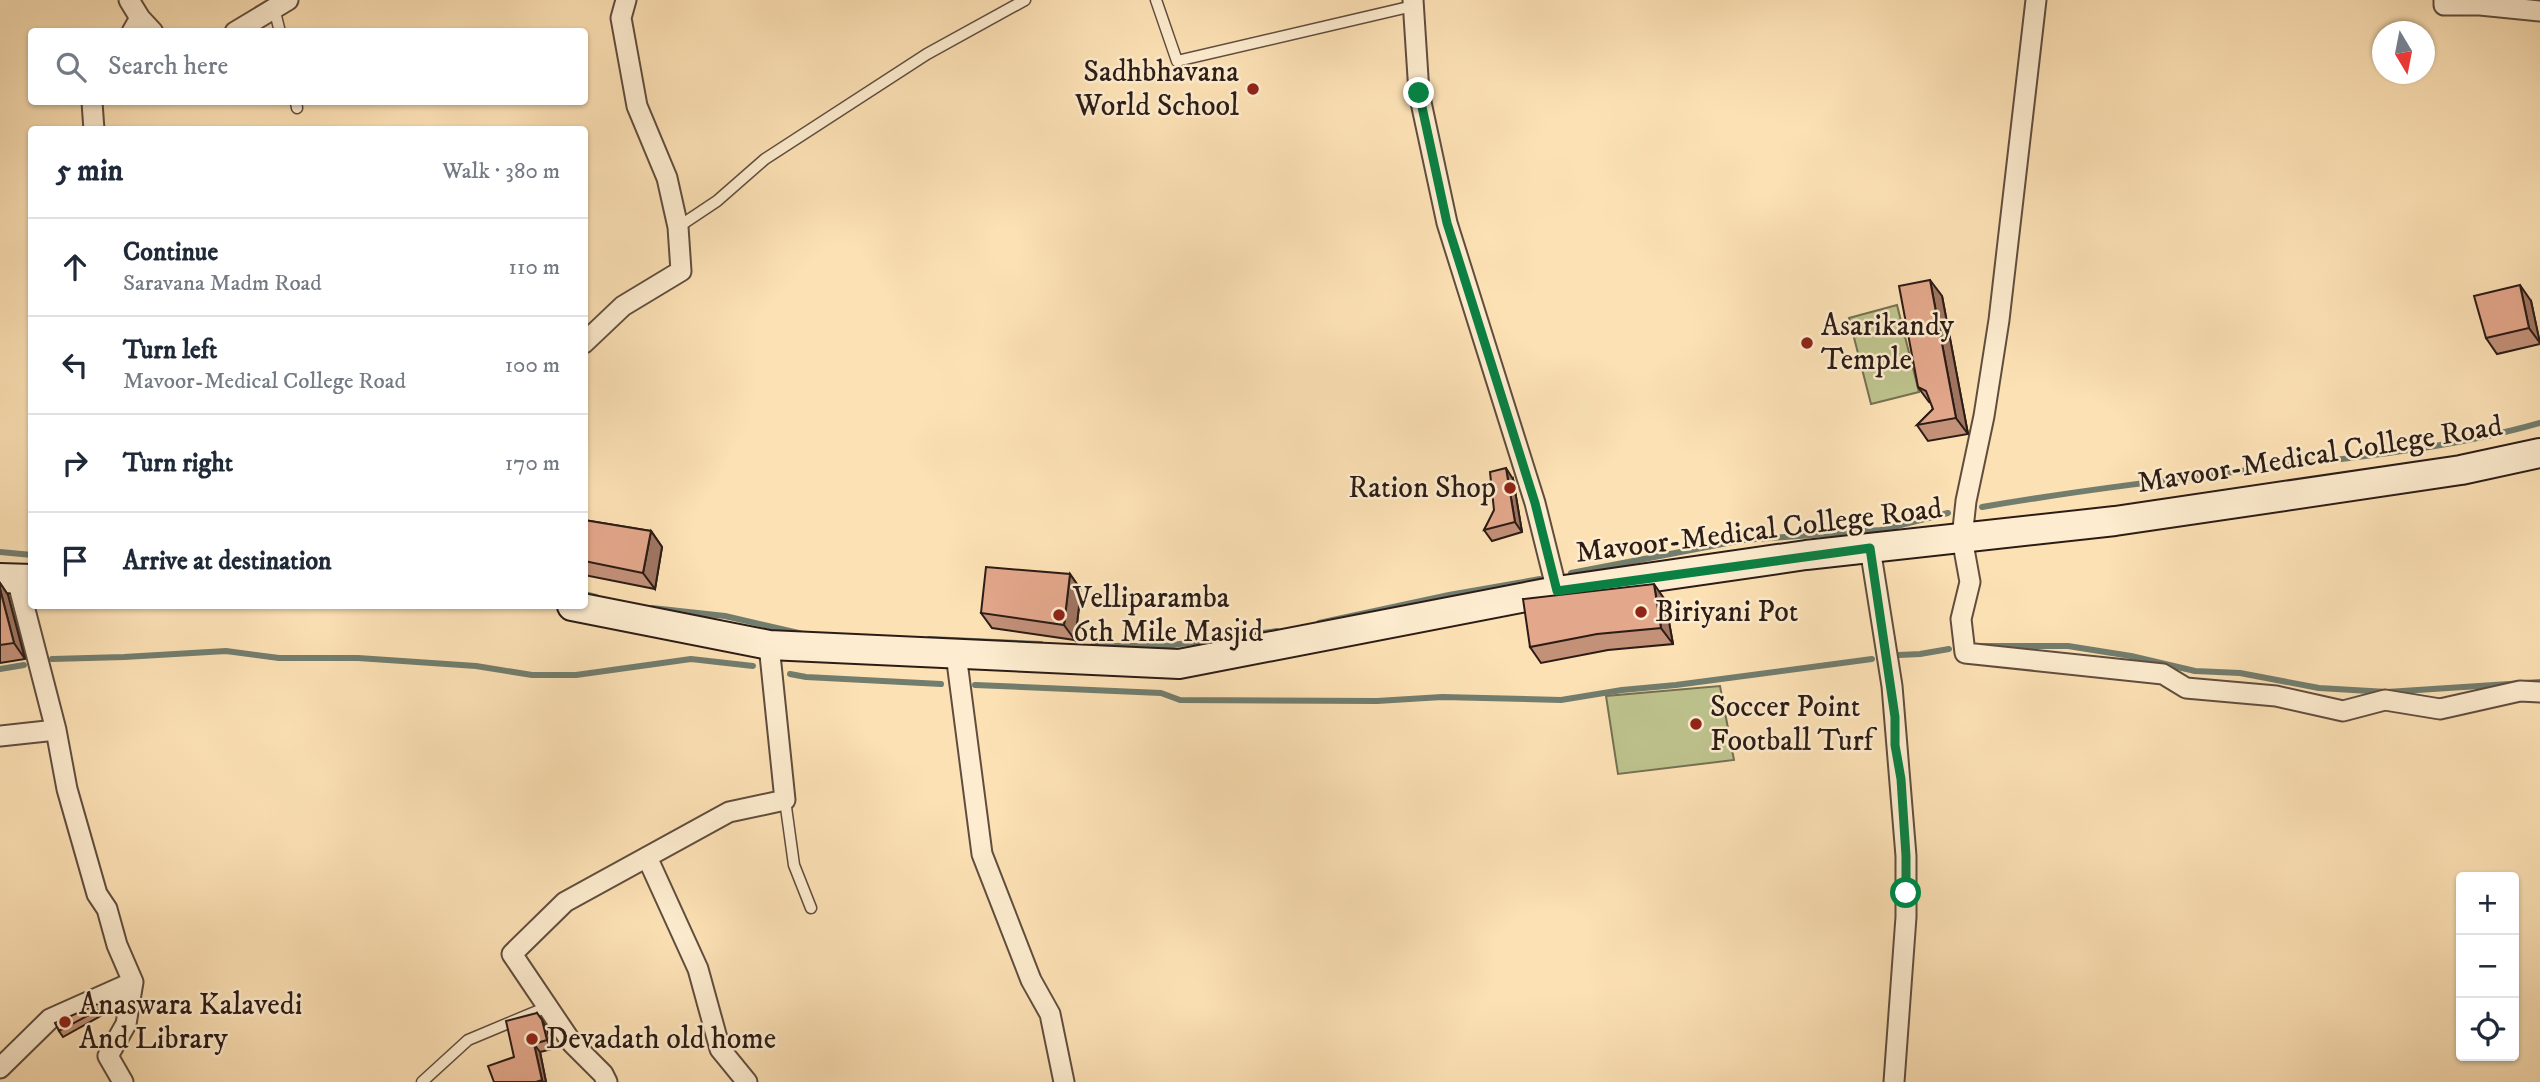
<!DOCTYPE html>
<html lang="en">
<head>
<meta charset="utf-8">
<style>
	:root { --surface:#fff; --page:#f6f6f7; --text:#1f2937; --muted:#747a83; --line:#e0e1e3 }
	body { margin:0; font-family:"IM FELL DW Pica",serif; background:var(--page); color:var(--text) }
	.controls { position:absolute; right:21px; bottom:21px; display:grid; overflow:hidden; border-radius:7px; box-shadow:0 2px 5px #0004 }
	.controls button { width:63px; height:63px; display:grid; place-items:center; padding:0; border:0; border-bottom:2px solid var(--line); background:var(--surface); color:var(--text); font:35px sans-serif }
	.compass { position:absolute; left:2372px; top:21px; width:63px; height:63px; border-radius:50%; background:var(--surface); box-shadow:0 2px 5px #0004; rotate:170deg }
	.stop { position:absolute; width:21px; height:21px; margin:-16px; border:5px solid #0b8043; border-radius:50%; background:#fff }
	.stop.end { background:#0b8043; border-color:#fff; box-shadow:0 2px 7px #0008 }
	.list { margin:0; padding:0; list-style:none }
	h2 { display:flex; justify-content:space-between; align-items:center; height:91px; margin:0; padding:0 28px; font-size:30px }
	h2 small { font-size:23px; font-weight:400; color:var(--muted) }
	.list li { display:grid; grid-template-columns:46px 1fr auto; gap:21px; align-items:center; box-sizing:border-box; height:98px; padding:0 28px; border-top:2px solid var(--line) }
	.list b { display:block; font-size:26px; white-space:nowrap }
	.list p { margin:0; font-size:23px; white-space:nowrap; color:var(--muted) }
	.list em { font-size:23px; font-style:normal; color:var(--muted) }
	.icon { flex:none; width:38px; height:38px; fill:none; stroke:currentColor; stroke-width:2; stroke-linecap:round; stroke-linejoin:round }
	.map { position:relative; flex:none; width:2540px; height:1082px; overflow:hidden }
	.search { position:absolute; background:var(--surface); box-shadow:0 2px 5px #0004; left:28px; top:28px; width:560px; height:77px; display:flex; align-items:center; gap:18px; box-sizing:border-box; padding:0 24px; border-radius:7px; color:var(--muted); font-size:26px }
	.panel { position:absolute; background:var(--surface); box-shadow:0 2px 5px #0004; left:28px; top:126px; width:560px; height:483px; border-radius:7px }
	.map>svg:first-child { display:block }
	.green { fill:#bec38d; stroke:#757052; stroke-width:2 }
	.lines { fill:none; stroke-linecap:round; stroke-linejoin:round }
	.stream { stroke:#727d6e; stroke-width:6 }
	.service-casing { stroke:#604d3e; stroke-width:13 }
	.minor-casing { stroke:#604d3e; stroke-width:23 }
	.secondary-casing { stroke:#2c1c16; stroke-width:32 }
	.service { stroke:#fdeccf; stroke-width:10 }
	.minor { stroke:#fdeccf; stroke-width:19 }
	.secondary { stroke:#fdeccf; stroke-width:28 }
	.wall { fill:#c39078; stroke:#2c1c16; stroke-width:2 }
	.shaded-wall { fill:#9f7561; stroke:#2c1c16; stroke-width:2 }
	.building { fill:#e3a78b; stroke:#2c1c16; stroke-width:2 }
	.route { stroke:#0b8043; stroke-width:9 }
	.poi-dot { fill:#8f2418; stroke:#fdeccf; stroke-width:2.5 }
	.labels { text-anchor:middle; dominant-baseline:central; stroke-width:5; stroke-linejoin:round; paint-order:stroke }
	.poi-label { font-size:30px; fill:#2c1c16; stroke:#fdeccf; text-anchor:start }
	.street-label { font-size:30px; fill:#2c1c16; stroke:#fdeccf }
</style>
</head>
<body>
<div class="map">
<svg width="2540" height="1082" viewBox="0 0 2540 1082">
	<rect width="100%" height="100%" fill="#fce1b5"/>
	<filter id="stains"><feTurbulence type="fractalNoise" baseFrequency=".00286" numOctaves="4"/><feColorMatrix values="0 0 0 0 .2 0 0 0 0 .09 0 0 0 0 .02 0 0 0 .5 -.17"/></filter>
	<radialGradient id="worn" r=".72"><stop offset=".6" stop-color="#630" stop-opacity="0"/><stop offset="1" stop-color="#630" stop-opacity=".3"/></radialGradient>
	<!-- green -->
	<path class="green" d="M 1897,305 L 1919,392 L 1871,404 L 1849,318 Z
		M 1720,686 L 1734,760 L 1618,774 L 1606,696 Z"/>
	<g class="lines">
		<!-- stream -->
		<path class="stream" d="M 1982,507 C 2081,490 2182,478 2283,466 C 2369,456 2456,447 2540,423
			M 0,552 L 32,555
			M 1571,573 L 1743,540 L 1881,530 L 1948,513
			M 584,594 L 596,597
			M 652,608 L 725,616 L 803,634
			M 1319,623 L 1449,595 L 1540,579
			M 929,639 L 1041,644
			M 1093,646 L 1165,646 L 1277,631
			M 1979,646 L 2068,646 L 2131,656 L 2195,671 L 2240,673 L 2319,688 L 2387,692 L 2540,682
			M 1899,655 L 1920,654 L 1949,649
			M 52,659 L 124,657 L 226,651 L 279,658 L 358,658 L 476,666 L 532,675 L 576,675 L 691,659 L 753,666
			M 0,669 L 24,665
			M 790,674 L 806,677 L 941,684
			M 975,685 L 1161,693 L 1180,700 L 1377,701 L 1442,697 L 1561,700 L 1622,690 L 1676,685 L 1872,659"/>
		<defs>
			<path id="service" d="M 1156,0 L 1177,61 L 1413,6
				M 274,8 L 280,32
				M 296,102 L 297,108
				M 678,227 L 717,201 L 765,159 L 927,54 L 1025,0
				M 785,800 L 794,865 L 811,908
				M 422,1082 L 468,1040 L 547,1007"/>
			<path id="minor" d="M 129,0 L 140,18 L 132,32
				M 1413,0 L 1419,93 L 1447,223 L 1535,503 L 1557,591
				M 2036,0 L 1999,320 L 1984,416 L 1966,501 L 1962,538 L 1970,582 L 1961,619 L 1965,653 L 2163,674 L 2186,688 L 2276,696 L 2343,711 L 2385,700 L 2440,709 L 2520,691 L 2540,692
				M 2444,0 L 2444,5 L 2480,5 L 2540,11
				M 140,18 L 153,32
				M 235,32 L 288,0
				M 92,102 L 94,130
				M 584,343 L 623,306 L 681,271 L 678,227 L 667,178 L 637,106 L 621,18 L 626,0
				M 1870,548 L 1892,686 L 1906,856 L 1906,917 L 1894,1082
				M 956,654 L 982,854 L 1031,980 L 1050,1014 L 1064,1082
				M 0,736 L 56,730 L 17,579
				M 647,857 L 698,969 L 720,1049 L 747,1082
				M 0,1068 L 50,1019 L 133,982 L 117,945 L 107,909 L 97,894 L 67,789 L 56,730
				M 123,1082 L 108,1056 L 126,1024 L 133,982
				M 607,1082 L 603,1074 L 572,1043 L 512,954 L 565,902 L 729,812 L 785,800 L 769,645"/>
			<path id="secondary" d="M 0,578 L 32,579
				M 572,606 L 769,645 L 1179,664 L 1557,591 L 1806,555 L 2115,521 L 2461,470 L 2540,453"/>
		</defs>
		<!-- service casing -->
		<use href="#service" class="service-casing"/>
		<!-- minor casing -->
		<use href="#minor" class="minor-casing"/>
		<!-- secondary casing -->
		<use href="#secondary" class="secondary-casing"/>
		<!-- service -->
		<use href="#service" class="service"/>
		<!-- minor -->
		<use href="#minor" class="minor"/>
		<!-- secondary -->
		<use href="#secondary" class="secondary"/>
	</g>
	<!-- wall -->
	<path class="wall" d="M 1942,296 L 1968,434 L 1928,441 L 1917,425 L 1933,409 L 1931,403 L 1929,402 L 1918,387 Z
		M 2531,301 L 2540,344 L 2497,354 L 2486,338 Z
		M 1513,479 L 1522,532 L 1492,541 L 1484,530 Z
		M 584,520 L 651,531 L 662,547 L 655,589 L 584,575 Z
		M 1070,574 L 1081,590 L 1075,640 L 992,628 L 981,613 Z
		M 0,583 L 8,595 L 25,659 L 0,663 Z
		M 1665,600 L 1673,644 L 1608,650 L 1541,663 L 1530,647 Z
		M 100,1003 L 106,1013 L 63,1037 L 59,1031 Z
		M 537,1013 L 547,1029 L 552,1049 L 540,1052 L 546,1082 L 494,1082 L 514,1057 Z"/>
	<!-- shaded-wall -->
	<path class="shaded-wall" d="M 1930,280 L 1942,296 L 1968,434 L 1956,418 Z
		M 2520,285 L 2531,301 L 2540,343 L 2529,328 Z
		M 1506,468 L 1513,479 L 1522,532 L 1515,522 Z
		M 651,531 L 662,547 L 655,589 L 643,573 Z
		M 1070,574 L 1081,590 L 1075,640 L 1064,625 Z
		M 0,583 L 8,595 L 25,659 L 14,643 L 0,589 Z
		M 1654,584 L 1665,600 L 1673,644 L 1661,628 Z
		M 542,1020 L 547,1029 L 552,1049 L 547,1040 Z
		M 534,1044 L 540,1052 L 546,1082 L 543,1082 L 542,1080 Z"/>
	<!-- building -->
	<path class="building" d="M 1930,280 L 1956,418 L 1917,425 L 1933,409 L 1926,391 L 1918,387 L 1899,286 Z
		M 2520,285 L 2529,328 L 2486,338 L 2474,296 Z
		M 1506,468 L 1515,522 L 1484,530 L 1494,510 L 1490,472 Z
		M 584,520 L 651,531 L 643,573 L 584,561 Z
		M 986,567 L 1070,574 L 1064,625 L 981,613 Z
		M 1654,584 L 1661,628 L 1597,634 L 1530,647 L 1523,599 Z
		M 0,589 L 14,643 L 0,645 Z
		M 100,1003 L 102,1008 L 59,1031 L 55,1023 Z
		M 537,1013 L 542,1020 L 547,1040 L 534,1044 L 542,1080 L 536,1082 L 494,1082 L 488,1066 L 514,1057 L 506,1021 Z"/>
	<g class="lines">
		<!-- route -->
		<path class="route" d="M 1419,93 L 1447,223 L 1535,503 L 1557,591 L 1870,548 L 1895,717 L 1895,745 L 1901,779 L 1906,856 L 1906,893"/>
	</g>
	<!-- markers -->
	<g class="poi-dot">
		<circle cx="1253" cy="89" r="7"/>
		<circle cx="1807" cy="343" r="7"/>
		<circle cx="1510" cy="488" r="7"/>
		<circle cx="1641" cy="612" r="7"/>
		<circle cx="1059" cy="615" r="7"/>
		<circle cx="1696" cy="724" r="7"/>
		<circle cx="65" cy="1022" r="7"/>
		<circle cx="532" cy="1039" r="7"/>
	</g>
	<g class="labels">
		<!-- poi labels -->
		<g class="poi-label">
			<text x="1239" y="72" text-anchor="end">Sadhbhavana<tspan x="1239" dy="34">World School</tspan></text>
			<text x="1821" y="326">Asarikandy<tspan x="1821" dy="34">Temple</tspan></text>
			<text x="1496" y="488" text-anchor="end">Ration Shop</text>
			<text x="1073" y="598">Velliparamba<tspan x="1073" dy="34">6th Mile Masjid</tspan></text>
			<text x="1655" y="612">Biriyani Pot</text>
			<text x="1710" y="707">Soccer Point<tspan x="1710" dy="34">Football Turf</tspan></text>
			<text x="79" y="1005">Anaswara Kalavedi<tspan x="79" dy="34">And Library</tspan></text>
			<text x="546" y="1039">Devadath old home</text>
		</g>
		<!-- street labels -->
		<g class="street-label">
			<text transform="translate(2320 455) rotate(-9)">Mavoor-Medical College Road</text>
			<text transform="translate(1759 531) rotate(-7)">Mavoor-Medical College Road</text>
		</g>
	</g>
	<rect width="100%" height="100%" filter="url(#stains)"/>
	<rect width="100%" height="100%" fill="url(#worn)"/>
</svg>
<div class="controls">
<button>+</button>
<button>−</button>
<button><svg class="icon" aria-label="locate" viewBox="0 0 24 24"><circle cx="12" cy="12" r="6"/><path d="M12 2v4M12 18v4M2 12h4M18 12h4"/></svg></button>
</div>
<svg class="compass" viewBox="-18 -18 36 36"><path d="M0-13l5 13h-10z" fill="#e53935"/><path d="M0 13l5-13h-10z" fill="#747a83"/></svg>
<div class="stop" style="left:1906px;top:893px"></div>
<div class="stop end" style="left:1419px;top:93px"></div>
<div class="search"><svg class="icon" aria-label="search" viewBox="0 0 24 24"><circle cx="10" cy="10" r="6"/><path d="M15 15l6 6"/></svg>Search here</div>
<section class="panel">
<h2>5 min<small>Walk · 380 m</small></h2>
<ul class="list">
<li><svg class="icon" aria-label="ahead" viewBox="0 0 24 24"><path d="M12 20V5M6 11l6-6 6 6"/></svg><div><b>Continue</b><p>Saravana Madm Road</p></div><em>110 m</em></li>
<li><svg class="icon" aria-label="left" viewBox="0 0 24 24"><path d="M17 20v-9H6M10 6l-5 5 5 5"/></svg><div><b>Turn left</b><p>Mavoor-Medical College Road</p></div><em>100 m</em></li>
<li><svg class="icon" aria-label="right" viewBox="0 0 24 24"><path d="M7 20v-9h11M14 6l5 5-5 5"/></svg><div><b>Turn right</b></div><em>170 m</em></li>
<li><svg class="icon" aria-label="arrive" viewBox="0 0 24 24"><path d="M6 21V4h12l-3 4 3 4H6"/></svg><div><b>Arrive at destination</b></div></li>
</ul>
</section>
</div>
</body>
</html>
